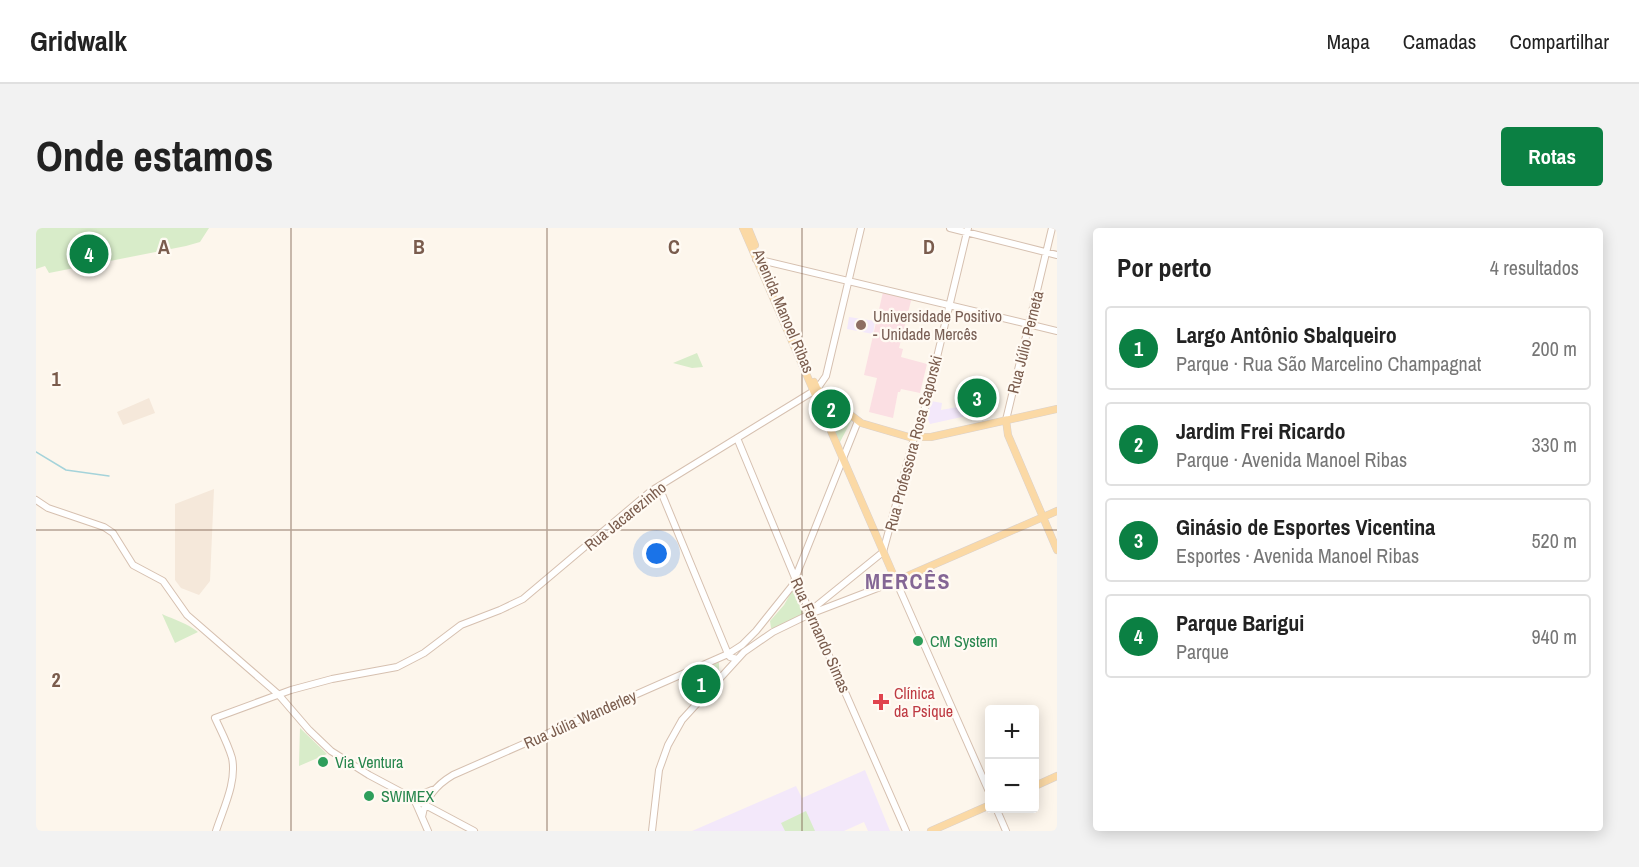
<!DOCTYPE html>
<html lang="pt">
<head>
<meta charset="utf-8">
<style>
	:root { --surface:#fff; --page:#f2f2f2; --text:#222; --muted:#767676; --line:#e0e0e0; --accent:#0b8043 }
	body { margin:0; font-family:"Archivo Narrow",sans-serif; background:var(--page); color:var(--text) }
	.controls { position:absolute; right:18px; bottom:18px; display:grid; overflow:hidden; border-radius:6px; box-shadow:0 3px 15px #0003 }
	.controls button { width:54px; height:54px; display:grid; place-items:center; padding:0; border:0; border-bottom:2px solid var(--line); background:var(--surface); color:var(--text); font:30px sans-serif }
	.you { position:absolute; left:621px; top:326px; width:21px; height:21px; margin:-15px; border:4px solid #fff; border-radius:50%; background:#1a73e8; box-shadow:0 0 0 9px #1a73e833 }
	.badge { display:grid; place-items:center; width:39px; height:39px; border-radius:50%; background:var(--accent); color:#fff; font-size:20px; font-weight:700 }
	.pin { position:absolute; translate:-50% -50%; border:3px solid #fff; box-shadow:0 2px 6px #0006 }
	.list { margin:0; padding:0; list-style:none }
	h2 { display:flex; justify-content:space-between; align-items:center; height:78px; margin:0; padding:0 24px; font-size:26px }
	h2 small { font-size:20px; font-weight:400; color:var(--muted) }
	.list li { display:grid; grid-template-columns:39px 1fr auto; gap:18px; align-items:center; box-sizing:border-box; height:84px; margin:0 12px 12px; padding:0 12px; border:2px solid var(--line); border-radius:6px }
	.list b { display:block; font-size:22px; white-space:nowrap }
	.list p { margin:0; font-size:20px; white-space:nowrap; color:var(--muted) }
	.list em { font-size:20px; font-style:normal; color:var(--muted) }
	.map { position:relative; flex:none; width:1021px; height:603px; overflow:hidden; border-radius:6px }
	header { display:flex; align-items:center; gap:36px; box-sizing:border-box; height:84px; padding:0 30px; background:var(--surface); border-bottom:2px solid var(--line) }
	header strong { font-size:28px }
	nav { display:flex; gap:33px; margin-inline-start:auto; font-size:21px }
	.intro { display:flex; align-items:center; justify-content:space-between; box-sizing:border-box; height:144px; padding:0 36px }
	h1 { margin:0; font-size:42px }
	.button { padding:15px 27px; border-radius:6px; background:var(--accent); color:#fff; font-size:21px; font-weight:700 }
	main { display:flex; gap:36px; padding:0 36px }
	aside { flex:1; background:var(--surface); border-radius:6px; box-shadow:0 3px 15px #0003 }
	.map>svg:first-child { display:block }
	.residential { fill:#f5e8da }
	.education { fill:#f3e8fa }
	.medical { fill:#fbdfe3 }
	.green { fill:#d8ecc9 }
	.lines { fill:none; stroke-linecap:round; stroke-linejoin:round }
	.stream { stroke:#a5d3da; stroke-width:1.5 }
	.secondary-casing { stroke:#d6c0b0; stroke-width:8 }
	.primary-casing { stroke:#dad1cd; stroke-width:8 }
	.secondary { stroke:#fff; stroke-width:6 }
	.primary { stroke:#fbd9a5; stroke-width:7 }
	.grid { fill:none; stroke:#7a5c4d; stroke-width:1.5; stroke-opacity:0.55 }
	.education-dot { fill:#8d6e63; stroke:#fffaf3; stroke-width:2 }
	.leisure-dot { fill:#2e9e5b; stroke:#fffaf3; stroke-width:2 }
	.health-dot { fill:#e0444e; stroke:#fffaf3; stroke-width:2 }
	.labels { text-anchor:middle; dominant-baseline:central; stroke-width:4.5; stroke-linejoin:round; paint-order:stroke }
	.street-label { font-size:16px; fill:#7a5c4d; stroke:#fffaf3 }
	.education-label { font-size:16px; fill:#785e54; stroke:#fffaf3; text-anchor:start }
	.leisure-label { font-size:16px; fill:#27864d; stroke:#fffaf3; text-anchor:start }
	.health-label { font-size:16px; fill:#be3a42; stroke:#fffaf3; text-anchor:start }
	.district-label { font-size:22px; font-weight:bold; letter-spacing:1.5px; fill:#846695; stroke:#fffaf3 }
	.grid-label { font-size:20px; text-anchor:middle; font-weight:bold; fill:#7a5c4d; stroke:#fffaf3; stroke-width:4.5; stroke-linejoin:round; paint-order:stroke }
</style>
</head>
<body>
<header>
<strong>Gridwalk</strong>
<nav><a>Mapa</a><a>Camadas</a><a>Compartilhar</a></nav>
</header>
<div class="intro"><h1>Onde estamos</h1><a class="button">Rotas</a></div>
<main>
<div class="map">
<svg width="1021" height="603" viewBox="0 0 1021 603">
	<rect width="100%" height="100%" fill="#fdf6ec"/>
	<!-- residential -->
	<path class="residential" d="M 113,170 L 119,185 L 87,197 L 81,184 Z
		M 178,261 L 174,353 L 163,367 L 145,360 L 139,352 L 139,276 Z"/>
	<!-- education -->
	<path class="education" d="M 813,89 L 839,93 L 837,106 L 811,101 Z
		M 895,173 L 906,175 L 905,182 L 927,178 L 930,188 L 894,196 L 891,189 Z
		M 829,542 L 854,603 L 832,603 L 828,594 L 808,603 L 656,603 L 760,558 L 766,570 Z"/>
	<!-- medical -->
	<path class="medical" d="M 847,64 L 876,69 L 863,120 L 867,121 L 865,129 L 891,136 L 884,165 L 865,161 L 864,164 L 862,164 L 857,190 L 833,184 L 841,150 L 828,147 Z"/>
	<!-- green -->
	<path class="green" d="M 0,0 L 173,0 L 164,14 L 150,18 L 13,45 L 9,38 L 0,41 Z
		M 661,125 L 667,139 L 656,140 L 637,135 Z
		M 786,168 L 815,193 L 804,214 L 784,169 Z
		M 757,361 L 767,386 L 738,401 L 735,400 L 734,393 L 748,377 Z
		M 126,386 C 139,392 151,395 162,404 L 139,415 Z
		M 683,434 L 683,443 L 663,464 L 655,449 Z
		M 264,500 L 291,526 L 263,538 Z
		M 770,583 L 779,603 L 749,603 L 745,595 Z"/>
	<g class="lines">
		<!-- stream -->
		<path class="stream" d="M 0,224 L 30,242 L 73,248"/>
		<defs>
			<path id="secondary" d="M 914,0 L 1021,27
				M 720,31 L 1021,103
				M 970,192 L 1016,0
				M 701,210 L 762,357 L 870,603
				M 623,259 L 692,426 L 694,429 L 701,431
				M 0,272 L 12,280 L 68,299 L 77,305 L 97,337 L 127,353 L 151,387 L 242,466 L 273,502 L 295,523 L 333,547 L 438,603
				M 775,385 L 779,379 L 847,324 L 878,210 L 884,200 L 932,0
				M 377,570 L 396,562
				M 378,571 L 392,603
				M 960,580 L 970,603
				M 386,589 C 389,570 400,557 417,547 L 692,426 L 706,417 L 720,403 L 756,358 L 822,193
				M 180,603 C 187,581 201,554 196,530 C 192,516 185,503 179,490 L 255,462 L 296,451 L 361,439 L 388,425 L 425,397 L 464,382 L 487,371 L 615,263 L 781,161 L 790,148 L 825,0
				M 616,603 L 623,542 L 632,517 L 646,492 L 708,424 L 737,404 L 774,386 L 860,353 L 954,566"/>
			<path id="primary" d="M 707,0 L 860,353 L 1021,283
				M 712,0 L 719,17
				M 778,154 L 781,161 L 825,195 L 873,209 L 895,209 L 1021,181
				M 970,192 L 972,207 L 1021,322
				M 999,558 L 1021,548
				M 895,603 L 954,577"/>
		</defs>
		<!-- secondary casing -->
		<use href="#secondary" class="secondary-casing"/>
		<!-- primary casing -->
		<use href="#primary" class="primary-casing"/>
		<!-- secondary -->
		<use href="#secondary" class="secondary"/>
		<!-- primary -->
		<use href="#primary" class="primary"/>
	</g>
	<!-- grid -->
	<path class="grid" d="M 255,0 L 255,603M 511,0 L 511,603M 766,0 L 766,603M 0,302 L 1021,302"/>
	<!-- markers -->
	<circle class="education-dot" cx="825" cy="97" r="6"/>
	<g class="leisure-dot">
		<circle cx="882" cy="413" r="6"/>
		<circle cx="287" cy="534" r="6"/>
		<circle cx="333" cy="568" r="6"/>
	</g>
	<path class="health-dot" d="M842 465h6v6h6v6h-6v6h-6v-6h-6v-6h6z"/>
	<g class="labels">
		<!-- street labels -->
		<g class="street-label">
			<text transform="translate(748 83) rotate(67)">Avenida Manoel Ribas</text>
			<text transform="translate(989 114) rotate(-76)">Rua Júlio Perneta</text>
			<text transform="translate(877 215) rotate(-75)">Rua Professora Rosa Saporski</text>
			<text transform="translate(589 288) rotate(-39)">Rua Jacarezinho</text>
			<text transform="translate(785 407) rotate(66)">Rua Fernando Simas</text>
			<text transform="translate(544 491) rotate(-24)">Rua Júlia Wanderley</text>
		</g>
		<!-- education labels -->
		<g class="education-label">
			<text x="837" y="88">Universidade Positivo<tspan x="837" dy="18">- Unidade Mercês</tspan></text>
		</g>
		<!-- leisure labels -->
		<g class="leisure-label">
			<text x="894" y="413">CM System</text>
			<text x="299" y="534">Via Ventura</text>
			<text x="345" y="568">SWIMEX</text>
		</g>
		<!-- health labels -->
		<g class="health-label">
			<text x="858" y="465">Clínica<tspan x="858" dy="18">da Psique</tspan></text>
		</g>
		<!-- district labels -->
		<g class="district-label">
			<text x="872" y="353">MERCÊS</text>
		</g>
	</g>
	<g class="grid-label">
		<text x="128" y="26">A</text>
		<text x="383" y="26">B</text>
		<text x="638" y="26">C</text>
		<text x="893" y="26">D</text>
		<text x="20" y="158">1</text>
		<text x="20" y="459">2</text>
	</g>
</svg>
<div class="controls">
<button>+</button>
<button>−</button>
</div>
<div class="you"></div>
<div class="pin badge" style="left:665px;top:456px">1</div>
<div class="pin badge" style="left:795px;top:181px">2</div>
<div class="pin badge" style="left:941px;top:170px">3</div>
<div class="pin badge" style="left:53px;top:26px">4</div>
</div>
<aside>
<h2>Por perto<small>4 resultados</small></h2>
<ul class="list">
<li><span class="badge">1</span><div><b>Largo Antônio Sbalqueiro</b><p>Parque · Rua São Marcelino Champagnat</p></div><em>200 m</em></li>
<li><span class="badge">2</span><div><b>Jardim Frei Ricardo</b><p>Parque · Avenida Manoel Ribas</p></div><em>330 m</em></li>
<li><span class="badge">3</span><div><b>Ginásio de Esportes Vicentina</b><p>Esportes · Avenida Manoel Ribas</p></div><em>520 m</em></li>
<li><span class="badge">4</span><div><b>Parque Barigui</b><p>Parque</p></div><em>940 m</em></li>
</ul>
</aside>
</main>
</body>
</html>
